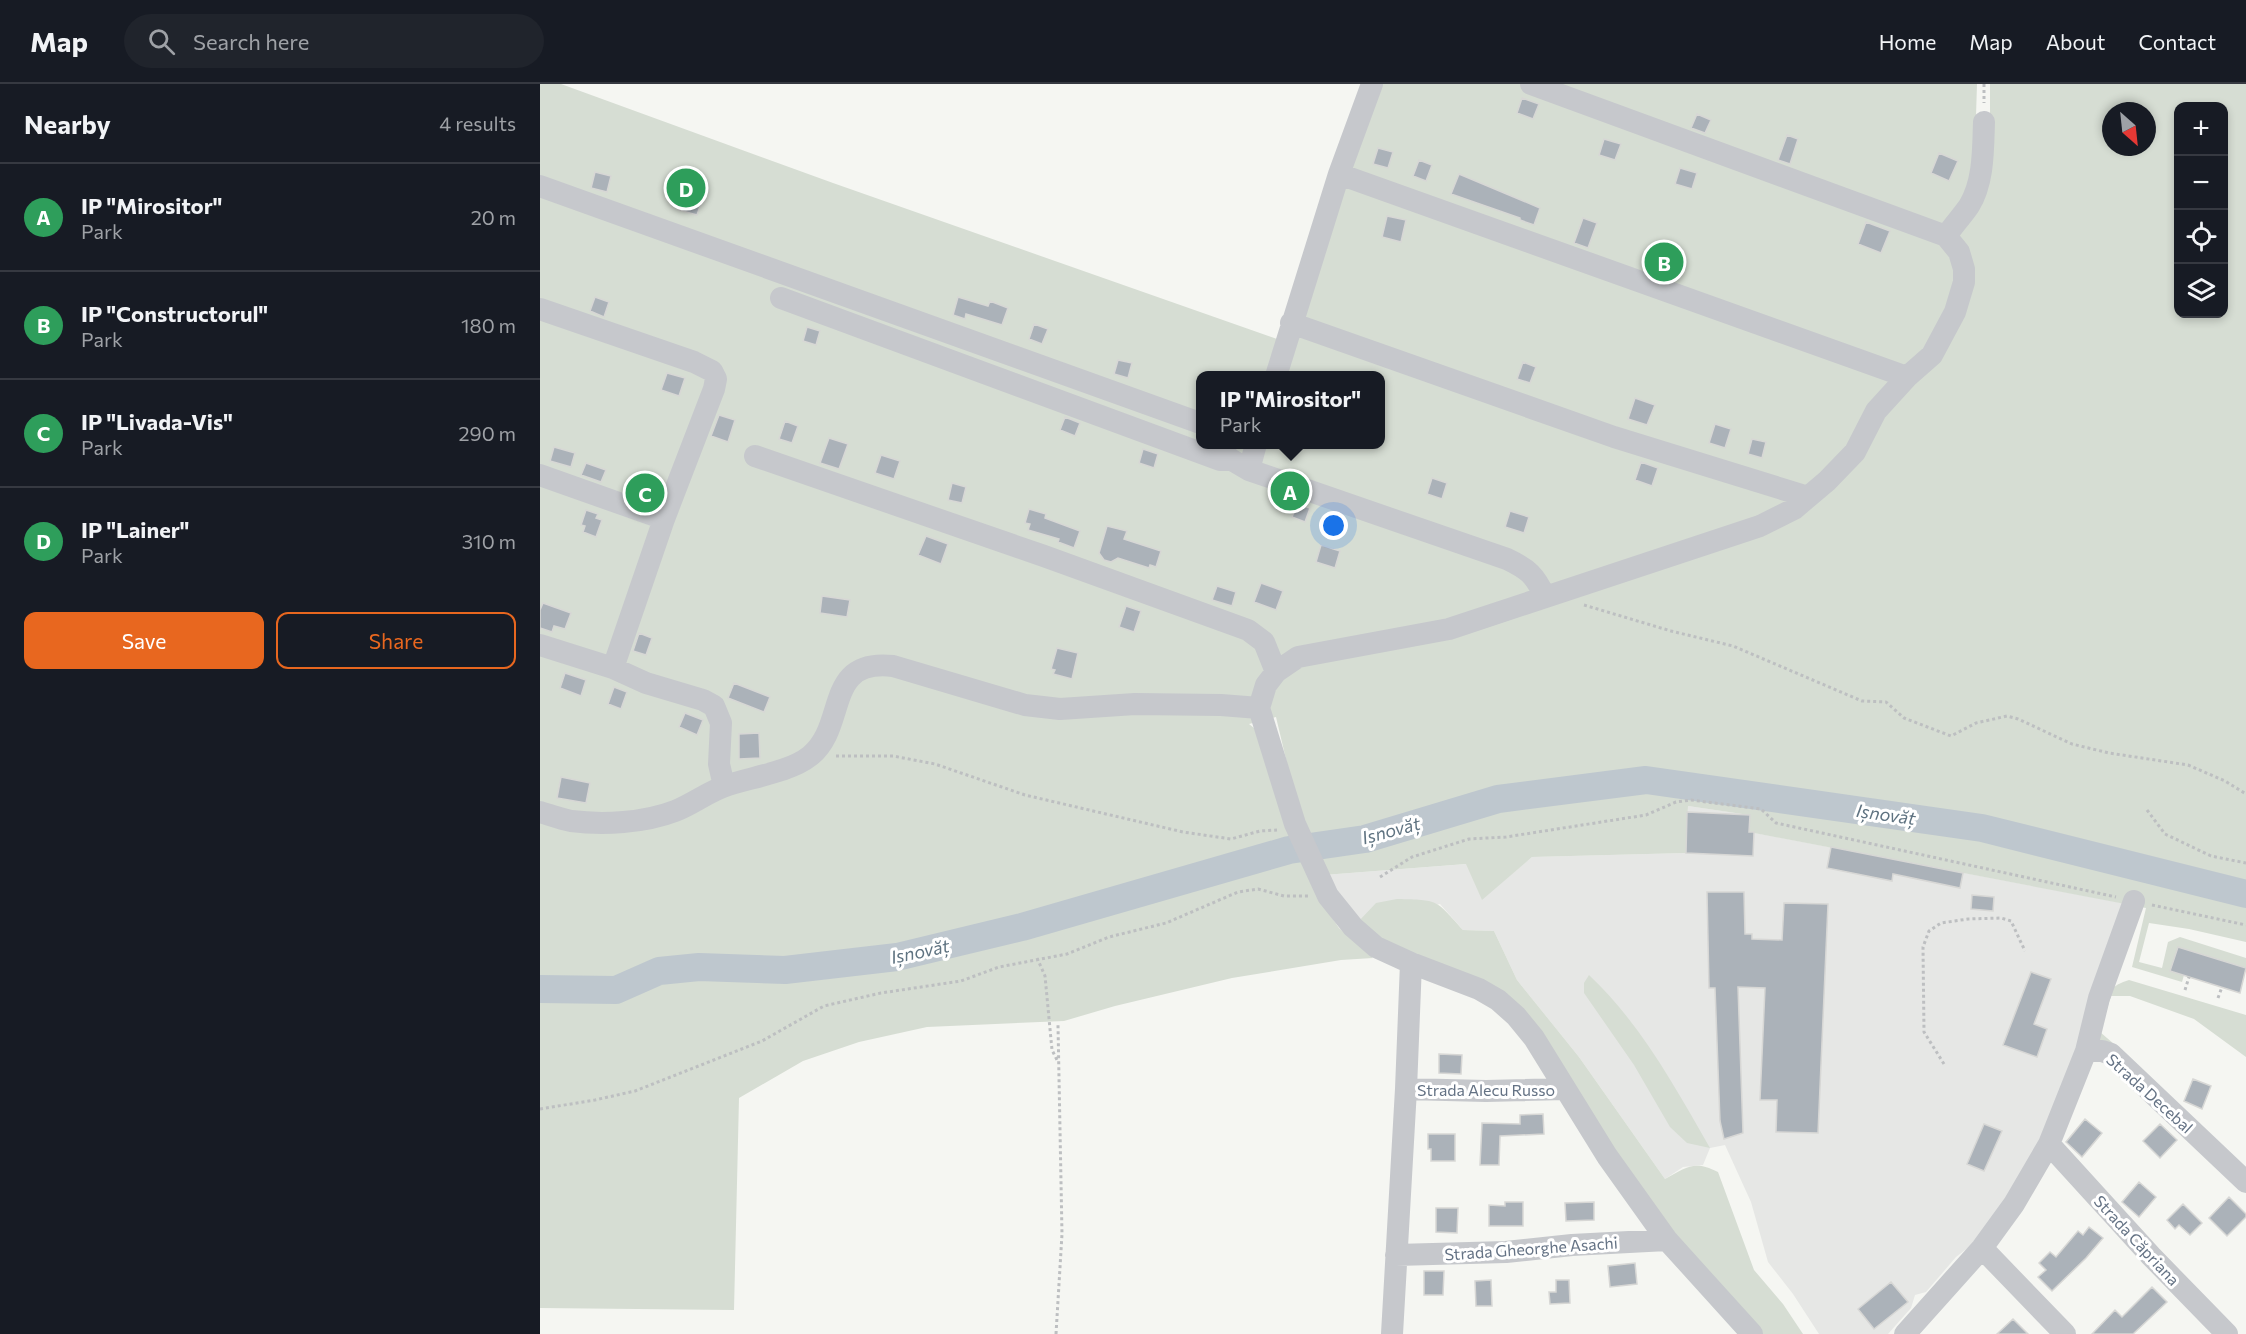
<!DOCTYPE html>
<html lang="en">
<head>
<meta charset="utf-8">
<style>
	:root { --surface:#171b24; --page:#20242c; --text:#f1f3f6; --muted:#9ea1a6; --line:#363941; --accent:#e8671f }
	body { margin:0; font-family:Commissioner,sans-serif; background:var(--page); color:var(--text) }
	.controls { position:absolute; right:18px; top:18px; display:grid; overflow:hidden; border-radius:12px; box-shadow:0 3px 9px #0003 }
	.controls button { width:54px; height:54px; display:grid; place-items:center; padding:0; border:0; border-bottom:2px solid var(--line); background:var(--surface); color:var(--text); font:30px sans-serif }
	.compass { position:absolute; left:1562px; top:18px; width:54px; height:54px; border-radius:50%; background:var(--surface); box-shadow:0 3px 9px #0003; rotate:153deg }
	.you { position:absolute; left:794px; top:442px; width:21px; height:21px; margin:-15px; border:4px solid #fff; border-radius:50%; background:#1a73e8; box-shadow:0 0 0 9px #1a73e833 }
	.badge { display:grid; place-items:center; width:39px; height:39px; border-radius:50%; background:var(--accent); color:#fff; font-size:20px; font-weight:700 }
	.pin { position:absolute; translate:-50% -50%; border:3px solid #fff; box-shadow:0 2px 6px #0006 }
	.popup { position:absolute; left:656px; top:287px; width:189px; height:78px; box-sizing:border-box; display:grid; place-content:center; border-radius:12px; background:var(--surface); filter:drop-shadow(0 2px 4px #0005); font-size:20px; white-space:nowrap; color:var(--muted) }
	.popup b { font-size:22px; color:var(--text) }
	.popup::after { content:''; position:absolute; left:50%; top:100%; margin-left:-12px; border:12px solid transparent; border-top-color:var(--surface) }
	.list { margin:0; padding:0; list-style:none }
	h2 { display:flex; justify-content:space-between; align-items:center; height:78px; margin:0; padding:0 24px; font-size:26px }
	h2 small { font-size:20px; font-weight:400; color:var(--muted) }
	.list li { display:grid; grid-template-columns:39px 1fr auto; gap:18px; align-items:center; box-sizing:border-box; height:108px; padding:0 24px; border-top:2px solid var(--line) }
	.list b { display:block; font-size:22px; white-space:nowrap }
	.list p { margin:0; font-size:20px; white-space:nowrap; color:var(--muted) }
	.list em { font-size:20px; font-style:normal; color:var(--muted) }
	.actions { display:flex; gap:12px; padding:18px 24px }
	.actions a { flex:1; padding:14px 0; border:2px solid var(--accent); border-radius:12px; text-align:center; font-size:21px; color:var(--accent) }
	.actions .main { background:var(--accent); color:#fff }
	.icon { flex:none; width:33px; height:33px; fill:none; stroke:currentColor; stroke-width:2; stroke-linecap:round; stroke-linejoin:round }
	.map { position:relative; flex:none; width:1706px; height:1250px; overflow:hidden }
	header { display:flex; align-items:center; gap:36px; box-sizing:border-box; height:84px; padding:0 30px; background:var(--surface); border-bottom:2px solid var(--line) }
	header strong { font-size:28px }
	nav { display:flex; gap:33px; margin-inline-start:auto; font-size:21px }
	.search { width:420px; height:54px; background:var(--page); display:flex; align-items:center; gap:15px; box-sizing:border-box; padding:0 21px; border-radius:33px; color:var(--muted); font-size:22px }
	main { display:flex }
	aside { flex:1; background:var(--surface) }
	.map>svg:first-child { display:block }
	.built { fill:#e6e7e5 }
	.green { fill:#d6ddd3; fill-rule:evenodd }
	.lines { fill:none; stroke-linecap:round; stroke-linejoin:round }
	.river { stroke:#bec7ce; stroke-width:28 }
	.building { fill:#abb2b9; stroke:#d7d7d5; stroke-width:1.5 }
	.path { stroke:#bdbfc1; stroke-width:3; stroke-dasharray:3 3; stroke-linecap:butt }
	.minor { stroke:#c6c8cc; stroke-width:22 }
	.labels { text-anchor:middle; dominant-baseline:central; stroke-width:6; stroke-linejoin:round; paint-order:stroke }
	.street-label { font-size:16px; fill:#647284; stroke:#fff }
	.water-label { font-size:18px; font-style:italic; fill:#5f7381; stroke:#fff }
</style>
</head>
<body>
<header>
<strong>Map</strong>
<div class="search"><svg class="icon" aria-label="search" viewBox="0 0 24 24"><circle cx="10" cy="10" r="6"/><path d="M15 15l6 6"/></svg>Search here</div>
<nav><a>Home</a><a>Map</a><a>About</a><a>Contact</a></nav>
</header>
<main>
<aside>
<h2>Nearby<small>4 results</small></h2>
<ul class="list">
<li><span class="badge" style="background:#2e9e5b">A</span><div><b>IP &quot;Mirositor&quot;</b><p>Park</p></div><em>20 m</em></li>
<li><span class="badge" style="background:#2e9e5b">B</span><div><b>IP &quot;Constructorul&quot;</b><p>Park</p></div><em>180 m</em></li>
<li><span class="badge" style="background:#2e9e5b">C</span><div><b>IP &quot;Livada-Vis&quot;</b><p>Park</p></div><em>290 m</em></li>
<li><span class="badge" style="background:#2e9e5b">D</span><div><b>IP &quot;Lainer&quot;</b><p>Park</p></div><em>310 m</em></li>
</ul>
<div class="actions"><a class="main">Save</a><a>Share</a></div>
</aside>
<div class="map">
<svg width="1706" height="1250" viewBox="0 0 1706 1250">
	<rect width="100%" height="100%" fill="#f5f6f2"/>
	<!-- built -->
	<path class="built" d="M 1148,722 L 1210,731 L 1210,748 L 1582,819 L 1532,987 L 1503,1054 L 1442,1153 L 1416,1173 L 1386,1208 L 1375,1211 L 1371,1224 L 1348,1250 L 1279,1250 L 1253,1210 L 1228,1178 L 1211,1118 L 1185,1061 L 1170,1064 L 1163,1081 L 1143,1083 L 1125,1095 L 1039,973 L 977,896 L 954,847 L 923,846 L 900,820 L 818,838 L 784,791 L 927,780 L 942,815 L 992,773 L 1146,769 Z"/>
	<!-- green -->
	<path class="green" d="M 0,0 L 21,0 L 293,99 L 737,255 L 828,0 L 1437,0 L 1436,32 L 1450,36 L 1450,0 L 1706,0 L 1706,858 L 1649,845 L 1609,839 L 1599,878 L 1622,884 L 1628,858 L 1640,853 L 1706,874 L 1706,884 L 1638,863 L 1644,891 L 1642,898 L 1592,883 L 1606,824 L 1209,748 L 1209,731 L 1148,722 L 1146,769 L 992,773 L 942,816 L 926,780 L 784,791 L 760,734 L 736,633 L 709,640 L 714,644 L 782,819 L 799,844 L 833,874 L 801,876 L 692,894 L 575,922 L 524,937 L 387,943 L 319,958 L 263,977 L 199,1014 L 194,1226 L 0,1224 ZM 1638,22 L 1684,22 L 1684,230 L 1638,230 ZM 1571,27 L 1607,27 L 1607,63 L 1571,63 ZM 660,292 L 840,292 L 840,360 L 660,360 Z
		M 857,815 C 899,816 895,815 923,846 L 954,847 L 977,896 L 1039,973 L 1125,1095 C 1147,1083 1154,1076 1178,1088 L 1214,1186 L 1243,1220 L 1263,1250 L 1220,1250 L 1105,1116 L 982,929 L 838,856 L 818,838 L 836,819 Z
		M 1049,891 C 1101,940 1135,1003 1170,1064 L 1147,1059 L 1130,1043 L 1094,981 L 1044,909 L 1044,899 Z
		M 1589,896 L 1706,931 L 1706,973 L 1654,935 L 1590,912 L 1571,912 L 1560,948 L 1574,960 L 1559,959 C 1555,947 1560,918 1568,908 C 1574,902 1581,898 1589,896 Z"/>
	<g class="lines">
		<!-- river -->
		<path class="river" d="M 0,905 L 76,906 L 119,887 L 159,883 L 245,886 L 357,873 L 482,843 L 749,766 L 825,755 L 958,715 L 1106,696 L 1442,744 L 1706,810"/>
	</g>
	<!-- building -->
	<path class="building" d="M 982,14 L 999,20 L 993,35 L 977,29 Z
		M 1157,30 L 1171,36 L 1165,49 L 1151,44 Z
		M 1247,51 L 1258,55 L 1250,80 L 1238,76 Z
		M 1064,55 L 1081,60 L 1075,76 L 1059,71 Z
		M 838,64 L 853,68 L 848,84 L 833,80 Z
		M 1399,69 L 1418,77 L 1409,97 L 1391,89 Z
		M 879,76 L 892,81 L 886,97 L 873,92 Z
		M 1140,84 L 1157,89 L 1152,105 L 1135,100 Z
		M 55,88 L 71,92 L 67,108 L 51,104 Z
		M 919,90 L 1000,124 L 994,141 L 980,136 L 980,134 L 911,110 Z
		M 144,107 L 163,113 L 157,131 L 139,126 Z
		M 847,132 L 866,136 L 861,158 L 842,153 Z
		M 1043,134 L 1057,139 L 1048,164 L 1034,159 Z
		M 1326,138 L 1350,147 L 1341,169 L 1318,160 Z
		M 55,213 L 69,218 L 64,233 L 50,227 Z
		M 418,213 L 448,222 L 450,217 L 468,224 L 462,241 L 426,230 L 425,235 L 413,231 Z
		M 494,240 L 508,245 L 502,260 L 489,255 Z
		M 267,243 L 280,247 L 276,261 L 263,257 Z
		M 578,276 L 592,279 L 588,294 L 574,290 Z
		M 983,278 L 996,283 L 990,299 L 977,295 Z
		M 127,289 L 145,294 L 139,312 L 121,306 Z
		M 1095,314 L 1115,321 L 1107,341 L 1088,335 Z
		M 179,331 L 195,336 L 188,358 L 171,352 Z
		M 525,333 L 540,339 L 535,352 L 520,346 Z
		M 245,337 L 258,342 L 252,359 L 239,355 Z
		M 1175,340 L 1191,345 L 1185,364 L 1169,359 Z
		M 289,354 L 308,360 L 299,385 L 280,379 Z
		M 1212,355 L 1226,358 L 1222,374 L 1208,370 Z
		M 14,363 L 35,369 L 31,383 L 10,377 Z
		M 603,365 L 618,370 L 614,384 L 599,379 Z
		M 341,371 L 360,377 L 354,395 L 335,389 Z
		M 1101,378 L 1118,384 L 1112,402 L 1095,396 Z
		M 46,379 L 66,386 L 61,398 L 41,391 Z
		M 892,394 L 907,399 L 902,415 L 887,410 Z
		M 412,399 L 426,403 L 422,419 L 408,416 Z
		M 757,420 L 770,424 L 765,438 L 752,433 Z
		M 489,425 L 506,430 L 505,434 L 540,447 L 534,464 L 518,458 L 519,455 L 488,446 L 490,440 L 485,439 Z
		M 46,426 L 58,430 L 56,434 L 62,436 L 56,453 L 43,448 L 45,442 L 41,441 Z
		M 970,427 L 989,433 L 984,449 L 965,443 Z
		M 567,442 L 587,447 L 584,455 L 621,467 L 616,483 L 610,481 L 609,484 L 578,474 L 571,478 L 564,476 L 559,469 Z
		M 386,452 L 408,460 L 401,480 L 378,471 Z
		M 781,461 L 800,467 L 795,484 L 776,478 Z
		M 721,499 L 743,507 L 736,526 L 714,518 Z
		M 677,502 L 696,508 L 692,522 L 672,516 Z
		M 282,512 L 310,516 L 307,533 L 280,529 Z
		M 3,519 L 31,529 L 25,545 L 14,542 L 12,548 L 0,544 L 0,526 Z
		M 586,522 L 601,527 L 594,548 L 579,543 Z
		M 99,549 L 112,554 L 106,571 L 93,567 Z
		M 517,564 L 538,569 L 532,595 L 513,590 L 515,586 L 511,585 Z
		M 25,589 L 46,596 L 41,612 L 20,604 Z
		M 194,599 L 230,613 L 224,628 L 188,614 Z
		M 74,603 L 87,608 L 81,625 L 68,620 Z
		M 145,629 L 163,636 L 157,651 L 139,643 Z
		M 219,649 L 220,674 L 199,675 L 199,650 Z
		M 21,693 L 50,699 L 46,719 L 17,714 Z
		M 1147,728 L 1210,731 L 1209,748 L 1214,748 L 1213,772 L 1146,769 Z
		M 1291,763 L 1423,789 L 1420,804 L 1353,790 L 1352,797 L 1287,784 Z
		M 1167,808 L 1204,808 L 1205,850 L 1212,850 L 1212,855 L 1242,856 L 1244,819 L 1288,820 L 1278,1049 L 1236,1048 L 1237,1016 L 1220,1016 L 1225,904 L 1198,903 L 1203,1049 L 1184,1055 L 1180,1037 L 1175,904 L 1169,904 Z
		M 1432,811 L 1454,813 L 1453,827 L 1431,825 Z
		M 1638,863 L 1706,884 L 1700,909 L 1630,887 Z
		M 1491,888 L 1511,895 L 1494,940 L 1507,945 L 1497,973 L 1463,961 Z
		M 899,970 L 922,971 L 921,990 L 899,989 Z
		M 1653,995 L 1671,1002 L 1662,1025 L 1644,1017 Z
		M 1003,1030 L 1004,1050 L 960,1052 L 959,1081 L 940,1081 L 942,1039 L 980,1040 L 980,1031 Z
		M 1545,1035 L 1562,1049 L 1542,1073 L 1526,1058 Z
		M 1444,1040 L 1462,1047 L 1444,1087 L 1427,1080 Z
		M 1620,1040 L 1637,1056 L 1620,1074 L 1603,1057 Z
		M 888,1050 L 915,1050 L 915,1077 L 891,1077 L 891,1065 L 888,1065 Z
		M 1599,1098 L 1616,1113 L 1599,1133 L 1582,1118 Z
		M 1689,1113 L 1706,1130 L 1706,1133 L 1687,1152 L 1669,1134 Z
		M 965,1118 L 983,1118 L 983,1142 L 949,1142 L 949,1121 L 965,1122 Z
		M 1054,1118 L 1054,1136 L 1026,1137 L 1025,1119 Z
		M 1643,1120 L 1662,1139 L 1650,1151 L 1639,1141 L 1635,1145 L 1627,1136 Z
		M 896,1124 L 918,1124 L 917,1149 L 896,1148 Z
		M 1549,1143 L 1563,1154 L 1546,1174 L 1512,1207 L 1498,1193 L 1506,1186 L 1499,1179 L 1510,1168 L 1516,1173 L 1538,1147 L 1543,1151 Z
		M 1095,1179 L 1097,1200 L 1070,1203 L 1068,1182 Z
		M 884,1187 L 904,1187 L 903,1211 L 884,1211 Z
		M 951,1196 L 952,1222 L 936,1222 L 935,1197 Z
		M 1016,1196 L 1029,1196 L 1030,1219 L 1010,1220 L 1009,1208 L 1016,1208 Z
		M 1351,1198 L 1368,1218 L 1334,1245 L 1318,1225 Z
		M 1612,1203 L 1627,1218 L 1593,1250 L 1552,1250 L 1575,1226 L 1582,1233 Z
		M 1473,1235 L 1488,1250 L 1457,1250 Z"/>
	<g class="lines">
		<!-- path -->
		<path class="path" d="M 1444,0 L 1444,19
			M 1044,521 L 1131,547 L 1193,562 L 1322,617 L 1346,618 L 1364,634 L 1411,652 L 1436,639 L 1467,632 L 1478,635 L 1532,660 L 1569,669 L 1648,681 L 1685,697 L 1706,710
			M 296,672 L 353,672 L 395,680 L 485,711 L 643,748 L 691,755 L 720,747 L 737,746
			M 1607,726 L 1625,750 L 1671,772 L 1706,779
			M 840,793 L 872,773 L 929,755 L 966,753 L 1106,731 L 1136,718 L 1151,716 L 1221,725 L 1236,739 L 1576,813
			M 1612,821 L 1706,841
			M 497,874 L 505,892 L 512,966 L 518,978
			M 1645,906 L 1649,893
			M 1678,914 L 1682,903
			M 1404,980 L 1384,948 L 1383,863 L 1389,847 L 1401,839 L 1428,835 L 1461,834 L 1471,837 L 1485,867
			M 0,1025 L 55,1016 L 95,1007 L 222,957 L 284,922 L 341,909 L 421,897 L 459,883 L 527,870 L 569,853 L 626,839 L 698,808 L 718,805 L 744,812 L 768,812
			M 516,1250 L 522,1150 L 518,941"/>
		<!-- minor -->
		<path class="minor" d="M 991,0 L 1406,152 L 1419,168 L 1424,185 L 1424,198 L 1415,228 L 1392,271 L 1367,293 L 1336,327 L 1315,368 L 1287,397 L 1254,425 L 1220,442 L 909,545 L 758,573 L 736,588 L 726,601 L 719,624 L 755,740 L 788,812 L 813,843 L 836,863 L 871,879 L 939,905 L 958,916 L 976,932 L 994,954 L 1067,1072 L 1127,1156 L 1212,1250
			M 799,90 L 1367,293
			M 0,102 L 660,339
			M 1406,152 C 1413,142 1422,132 1429,122 C 1444,98 1443,65 1444,38
			M 241,214 L 680,376 L 692,376
			M 0,225 L 154,278 L 172,287 L 176,295 L 174,305 L 124,435 L 73,584
			M 751,239 L 1074,353 L 1268,413
			M 736,292 L 799,90 L 832,0
			M 682,368 L 692,376 L 709,386 L 967,475 C 988,485 995,491 1005,513
			M 215,372 L 504,472 L 708,546 L 724,558 L 736,588
			M 709,386 L 716,360
			M 0,391 L 124,435
			M 0,561 L 73,584 L 106,599 L 163,616 L 174,622 L 181,639 L 179,680 L 184,702
			M 0,728 C 10,731 21,735 31,737 C 63,741 104,739 135,727 C 153,720 169,707 188,701 C 212,693 250,688 270,672 C 308,642 283,574 353,582 L 485,621 L 520,625 L 595,620 L 681,621 L 719,624
			M 1546,967 L 1562,967 L 1571,970 L 1706,1098
			M 866,1005 L 946,1007 L 1025,1005
			M 1509,1060 L 1611,1172 L 1687,1250
			M 1442,1164 L 1525,1250
			M 856,1171 L 966,1168 L 1032,1161 L 1127,1156
			M 852,1250 L 866,1005 L 871,879
			M 1365,1250 L 1442,1164 L 1474,1120 L 1509,1060 L 1546,967 L 1559,914 L 1594,817"/>
	</g>
	<g class="labels">
		<!-- street labels -->
		<g class="street-label">
			<text x="946" y="1005">Strada Alecu Russo</text>
			<text transform="translate(1610 1009) rotate(42)">Strada Decebal</text>
			<text transform="translate(1597 1156) rotate(47)">Strada Căpriana</text>
			<text transform="translate(991 1164) rotate(-4)">Strada Gheorghe Asachi</text>
		</g>
		<!-- water labels -->
		<g class="water-label">
			<text transform="translate(1346 730) rotate(8)">Ișnovăț</text>
			<text transform="translate(851 746) rotate(-15)">Ișnovăț</text>
			<text transform="translate(380 867) rotate(-12)">Ișnovăț</text>
		</g>
	</g>
</svg>
<div class="controls">
<button>+</button>
<button>−</button>
<button><svg class="icon" aria-label="locate" viewBox="0 0 24 24"><circle cx="12" cy="12" r="6"/><path d="M12 2v4M12 18v4M2 12h4M18 12h4"/></svg></button>
<button><svg class="icon" aria-label="layers" viewBox="0 0 24 24"><path d="M12 4l9 5-9 5-9-5zM3 14l9 5 9-5"/></svg></button>
</div>
<svg class="compass" viewBox="-18 -18 36 36"><path d="M0-13l5 13h-10z" fill="#e53935"/><path d="M0 13l5-13h-10z" fill="#9ea1a6"/></svg>
<div class="you"></div>
<div class="pin badge" style="left:750px;top:407px;background:#2e9e5b">A</div>
<div class="popup"><b>IP &quot;Mirositor&quot;</b>Park</div>
<div class="pin badge" style="left:1124px;top:178px;background:#2e9e5b">B</div>
<div class="pin badge" style="left:105px;top:409px;background:#2e9e5b">C</div>
<div class="pin badge" style="left:146px;top:104px;background:#2e9e5b">D</div>
</div>
</main>
</body>
</html>
